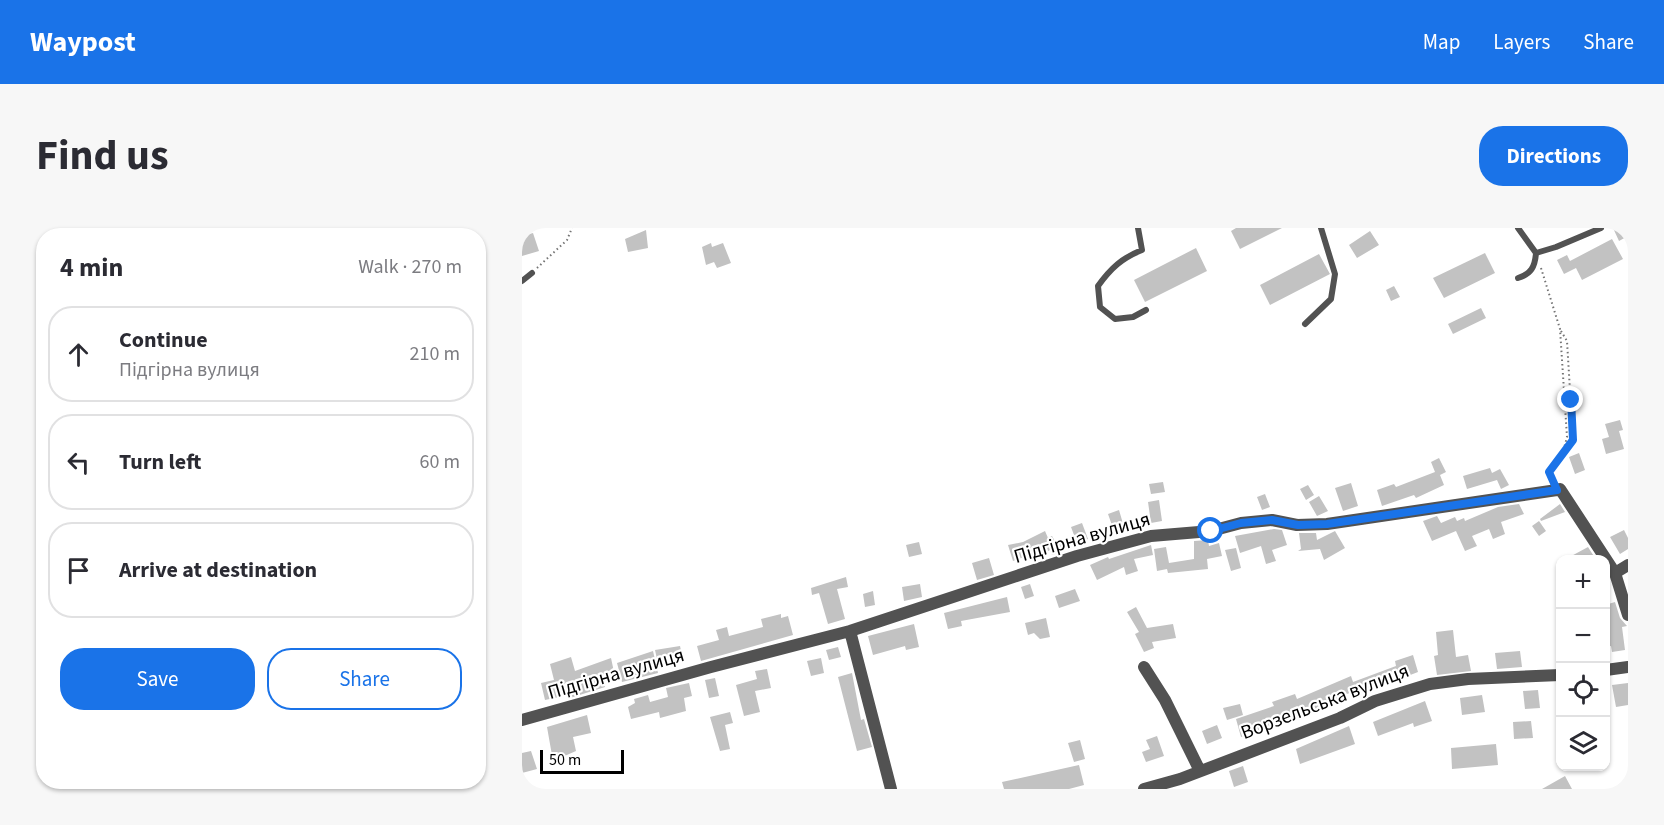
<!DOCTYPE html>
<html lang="en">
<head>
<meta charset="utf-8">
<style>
	:root { --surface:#fff; --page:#f7f7f7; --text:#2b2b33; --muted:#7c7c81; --line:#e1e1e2; --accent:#1a73e8 }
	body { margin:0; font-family:"Source Sans 3",sans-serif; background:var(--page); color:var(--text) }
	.controls { position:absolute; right:18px; bottom:18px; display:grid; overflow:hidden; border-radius:12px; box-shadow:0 2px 4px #0004 }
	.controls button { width:54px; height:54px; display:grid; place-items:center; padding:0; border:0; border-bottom:2px solid var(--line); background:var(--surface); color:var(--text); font:30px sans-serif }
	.scale { position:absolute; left:18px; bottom:15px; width:84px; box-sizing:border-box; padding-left:6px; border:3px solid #000; border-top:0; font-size:16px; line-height:21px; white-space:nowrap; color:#000; -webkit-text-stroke:4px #fff; paint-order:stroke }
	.stop { position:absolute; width:18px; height:18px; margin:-14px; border:4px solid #1a73e8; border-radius:50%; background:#fff }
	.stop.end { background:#1a73e8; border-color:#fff; box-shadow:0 2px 6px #0008 }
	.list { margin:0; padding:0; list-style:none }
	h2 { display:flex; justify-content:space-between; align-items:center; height:78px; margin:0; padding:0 24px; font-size:26px }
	h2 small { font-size:20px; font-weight:400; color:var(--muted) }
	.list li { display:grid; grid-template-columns:39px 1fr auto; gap:18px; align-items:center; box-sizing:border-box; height:96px; margin:0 12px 12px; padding:0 12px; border:2px solid var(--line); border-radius:24px }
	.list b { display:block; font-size:22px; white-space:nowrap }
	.list p { margin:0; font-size:20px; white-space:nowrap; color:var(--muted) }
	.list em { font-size:20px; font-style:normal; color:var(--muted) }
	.actions { display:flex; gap:12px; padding:18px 24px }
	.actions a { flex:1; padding:14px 0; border:2px solid var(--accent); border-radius:24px; text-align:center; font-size:21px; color:var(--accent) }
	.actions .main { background:var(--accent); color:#fff }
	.icon { flex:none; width:33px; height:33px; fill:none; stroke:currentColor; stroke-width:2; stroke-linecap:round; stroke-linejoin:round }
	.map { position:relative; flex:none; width:1106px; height:561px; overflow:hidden; border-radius:24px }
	header { display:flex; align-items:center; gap:36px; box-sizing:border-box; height:84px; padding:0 30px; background:var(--accent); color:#fff }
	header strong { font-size:28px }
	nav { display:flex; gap:33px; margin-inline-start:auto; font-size:21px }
	.intro { display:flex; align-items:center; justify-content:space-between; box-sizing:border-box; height:144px; padding:0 36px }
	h1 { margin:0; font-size:42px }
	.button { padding:15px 27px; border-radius:24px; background:var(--accent); color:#fff; font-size:21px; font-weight:700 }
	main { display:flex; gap:36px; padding:0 36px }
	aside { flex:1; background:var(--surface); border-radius:24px; box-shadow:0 2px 4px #0004 }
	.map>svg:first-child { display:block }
	.building { fill:#c2c2c2 }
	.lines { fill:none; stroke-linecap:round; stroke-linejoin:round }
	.path { stroke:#747474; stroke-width:2; stroke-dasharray:1.5 3; stroke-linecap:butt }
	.lane { stroke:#525252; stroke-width:6 }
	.street { stroke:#525252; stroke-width:12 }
	.route { stroke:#1a73e8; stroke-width:8 }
	.labels { text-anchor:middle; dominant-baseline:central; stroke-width:4.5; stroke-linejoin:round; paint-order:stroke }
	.street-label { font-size:20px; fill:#000; stroke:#fff }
</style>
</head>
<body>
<header>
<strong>Waypost</strong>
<nav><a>Map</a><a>Layers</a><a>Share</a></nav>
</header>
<div class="intro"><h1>Find us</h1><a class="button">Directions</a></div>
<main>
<aside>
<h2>4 min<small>Walk · 270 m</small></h2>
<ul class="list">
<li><svg class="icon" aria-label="ahead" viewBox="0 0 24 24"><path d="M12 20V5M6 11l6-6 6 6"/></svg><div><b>Continue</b><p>Підгірна вулиця</p></div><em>210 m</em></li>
<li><svg class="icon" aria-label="left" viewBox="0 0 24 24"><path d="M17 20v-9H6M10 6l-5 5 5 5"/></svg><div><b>Turn left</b></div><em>60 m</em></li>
<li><svg class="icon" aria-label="arrive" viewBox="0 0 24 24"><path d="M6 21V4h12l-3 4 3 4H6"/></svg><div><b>Arrive at destination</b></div></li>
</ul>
<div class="actions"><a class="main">Save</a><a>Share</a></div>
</aside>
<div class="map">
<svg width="1106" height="561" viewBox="0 0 1106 561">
	<rect width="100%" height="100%" fill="#fff"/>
	<!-- building -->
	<path class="building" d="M 714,0 L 760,0 L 718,21 L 709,3 Z
		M 1091,0 L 1106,0 L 1106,8 L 1097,13 Z
		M 124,2 L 126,20 L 106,24 L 103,11 Z
		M 848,3 L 857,17 L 835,30 L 827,17 Z
		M 11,5 L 17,23 L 0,28 L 0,8 Z
		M 1090,11 L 1101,31 L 1060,52 L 1054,40 L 1042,46 L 1035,32 L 1045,27 L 1048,33 Z
		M 189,15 L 190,19 L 201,15 L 209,35 L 195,40 L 192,34 L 184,37 L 180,19 Z
		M 674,20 L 685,43 L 623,74 L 612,52 Z
		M 963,25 L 973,45 L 922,70 L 911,50 Z
		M 797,26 L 808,46 L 748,77 L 738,57 Z
		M 872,58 L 878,69 L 869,73 L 864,62 Z
		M 959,80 L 964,90 L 931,106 L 926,96 Z
		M 1098,192 L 1101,202 L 1097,203 L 1102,221 L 1084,226 L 1080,211 L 1087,209 L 1083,196 Z
		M 1057,225 L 1063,242 L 1053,246 L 1047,229 Z
		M 917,230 L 924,244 L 918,247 L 922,257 L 894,270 L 892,267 L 860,278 L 855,262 L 872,256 L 874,259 L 913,244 L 909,234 Z
		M 968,240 L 970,245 L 978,241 L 987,257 L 979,261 L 975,252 L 945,261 L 941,248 Z
		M 641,254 L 643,264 L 629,266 L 627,256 Z
		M 829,255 L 836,278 L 821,283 L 813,260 Z
		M 786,257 L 792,267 L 784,272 L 778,261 Z
		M 743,266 L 748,279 L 740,282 L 735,269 Z
		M 797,268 L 806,283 L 795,288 L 787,274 Z
		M 637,272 L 640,293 L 629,295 L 626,274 Z
		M 997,276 L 1002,286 L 979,294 L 983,306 L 971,311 L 967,301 L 950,308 L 955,318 L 943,323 L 934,303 L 910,313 L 901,293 L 915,288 L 919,295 L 933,289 L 935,293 L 942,290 L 943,293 L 976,279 Z
		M 1038,276 L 1043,284 L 1019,293 L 1018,291 Z
		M 597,282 L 602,299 L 592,303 L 586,286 Z
		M 1017,293 L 1024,303 L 1017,308 L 1010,298 Z
		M 560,295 L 566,311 L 555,315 L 549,299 Z
		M 752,301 L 760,302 L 765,317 L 750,322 L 754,333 L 744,336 L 739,318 L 718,325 L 713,308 Z
		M 1102,302 L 1106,310 L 1106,321 L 1098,326 L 1088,309 Z
		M 523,303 L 526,310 L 530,308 L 535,317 L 539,315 L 543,323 L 530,327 L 528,322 L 523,325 L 520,318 L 504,326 L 505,328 L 491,333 L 486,317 L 501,314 Z
		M 813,303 L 823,320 L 802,332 L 798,321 L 776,323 L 779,321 L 777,305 L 794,305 L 795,312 Z
		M 686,312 L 687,318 L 697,315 L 700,328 L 685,331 L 686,341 L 646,345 L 645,341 L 635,343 L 632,321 L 644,319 L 647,335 L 672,331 L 672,313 Z
		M 397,314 L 400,326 L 387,329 L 384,317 Z
		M 629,317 L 631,327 L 612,331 L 616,343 L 604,347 L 602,339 L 575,352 L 568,337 L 586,329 L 587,331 Z
		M 1066,319 L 1073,330 L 1042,332 Z
		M 714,320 L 719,340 L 709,343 L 703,322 Z
		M 467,330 L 472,347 L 455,352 L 450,335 Z
		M 324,349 L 326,359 L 315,361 L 323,391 L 306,396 L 297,365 L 290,367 L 289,360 Z
		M 398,356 L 400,369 L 382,373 L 380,359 Z
		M 508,356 L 512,368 L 503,371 L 499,359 Z
		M 553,361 L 558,373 L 537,380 L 533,368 Z
		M 351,363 L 353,377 L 343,379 L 341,366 Z
		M 485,369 L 488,384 L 439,393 L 440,398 L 426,401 L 422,385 Z
		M 1093,374 L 1098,390 L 1105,398 L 1100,399 L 1103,422 L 1090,424 L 1089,418 L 1083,419 L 1083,377 Z
		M 614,379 L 625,400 L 651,396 L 654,410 L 630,414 L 632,420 L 622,424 L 613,406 L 617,404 L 605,384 Z
		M 259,386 L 259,390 L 266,388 L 271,407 L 179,433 L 175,418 L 197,412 L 194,402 L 205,399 L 207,408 L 241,399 L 239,391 Z
		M 524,390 L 528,409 L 518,411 L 512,405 L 506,407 L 503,395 Z
		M 392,396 L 397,419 L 384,422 L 383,418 L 351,427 L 346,408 Z
		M 931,402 L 934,429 L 946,427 L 949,443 L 915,447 L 912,428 L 916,427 L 914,404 Z
		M 158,418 L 160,427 L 135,431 L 133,422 Z
		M 316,419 L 319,429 L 307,432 L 304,422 Z
		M 131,423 L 136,445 L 100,454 L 95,435 Z
		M 998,423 L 1000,439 L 975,441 L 973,425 Z
		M 891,427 L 896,444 L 847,463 L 845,459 L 819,468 L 821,472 L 719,509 L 714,491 L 752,478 L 750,474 L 773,466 L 775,471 L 829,448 L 831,454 L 874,438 L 873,433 Z
		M 49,429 L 53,443 L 89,430 L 92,444 L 79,447 L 83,459 L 48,470 L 47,467 L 23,472 L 19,455 L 32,452 L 28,436 Z
		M 299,430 L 302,445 L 289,448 L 285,433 Z
		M 245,441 L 249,460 L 233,463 L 238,484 L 222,488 L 214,457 L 235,451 L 233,443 Z
		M 330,445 L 339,492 L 342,491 L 350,519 L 335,523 L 316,449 Z
		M 193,450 L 197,468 L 187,470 L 183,452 Z
		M 167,455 L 170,468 L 162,470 L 164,483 L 138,490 L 137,484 L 109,491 L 106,479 L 113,475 L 112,471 L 126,467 L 128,474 L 146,469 L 144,460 Z
		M 1106,455 L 1106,477 L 1094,479 L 1090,457 Z
		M 1016,462 L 1018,480 L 1003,481 L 1001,463 Z
		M 960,467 L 963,484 L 940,487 L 938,470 Z
		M 903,473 L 910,493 L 892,499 L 891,495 L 856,508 L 851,494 Z
		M 718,476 L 721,487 L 705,492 L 701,480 Z
		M 208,484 L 211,495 L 203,497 L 208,521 L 198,523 L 188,489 Z
		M 65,487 L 69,505 L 51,509 L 54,523 L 31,533 L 25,499 Z
		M 1009,493 L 1011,510 L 992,511 L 991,494 Z
		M 695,497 L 700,510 L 685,516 L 680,503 Z
		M 827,498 L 833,516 L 778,536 L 774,521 Z
		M 635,508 L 642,528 L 624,534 L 620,524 L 628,521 L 624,512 Z
		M 558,512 L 563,531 L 552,534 L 546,515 Z
		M 974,516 L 976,537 L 930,541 L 929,520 Z
		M 9,523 L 15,541 L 0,545 L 0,525 Z
		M 557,537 L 562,557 L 547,561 L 482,561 L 480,554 Z
		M 721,538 L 726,554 L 712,559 L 707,543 Z
		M 1043,548 L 1050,561 L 1020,561 Z"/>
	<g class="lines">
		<!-- path -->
		<path class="path" d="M 15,40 L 45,12 L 50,0
			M 1019,40 L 1038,101 L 1045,209 L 1041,224 L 1027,244 L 1030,251
			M 1039,103 L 1045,113 L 1051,212 L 1043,222"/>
		<!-- lane -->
		<path class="lane" d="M 616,0 L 620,22 C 600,30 589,40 576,58 L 578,79 L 593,91 L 611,89 L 624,82
			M 996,0 L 1014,25 L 1034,19 L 1079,0
			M 996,50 C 1009,46 1013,39 1014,25
			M 0,53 L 10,45
			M 783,96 L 809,71 L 813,46 L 799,0"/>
		<!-- street -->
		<path class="street" d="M 1093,345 L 1106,337
			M 328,403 L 369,561
			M 622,439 L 643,472 L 678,543
			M 1084,442 L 1106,439
			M 0,492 L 189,439 L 328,403 L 555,328 L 629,308 L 689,303 L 719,295 L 750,292 L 775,297 L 805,296 L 1035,262 L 1038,261 L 1093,345 L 1106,387
			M 622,561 L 658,551 L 818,490 L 853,473 L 908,456 L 946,451 L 1038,447"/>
	</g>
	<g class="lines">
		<!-- route -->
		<path class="route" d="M 689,303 L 719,295 L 750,292 L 776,297 L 805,296 L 1035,262 L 1027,244 L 1051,212 L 1049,172"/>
	</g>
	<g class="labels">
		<!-- street labels -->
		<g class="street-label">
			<text transform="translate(560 310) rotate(-16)">Підгірна вулиця</text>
			<text transform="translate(94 446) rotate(-16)">Підгірна вулиця</text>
			<text transform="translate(803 474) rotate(-21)">Ворзельська вулиця</text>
		</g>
	</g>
</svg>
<div class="controls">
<button>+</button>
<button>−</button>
<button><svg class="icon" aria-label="locate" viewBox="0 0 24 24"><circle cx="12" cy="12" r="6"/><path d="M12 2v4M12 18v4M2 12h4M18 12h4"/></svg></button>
<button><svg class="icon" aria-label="layers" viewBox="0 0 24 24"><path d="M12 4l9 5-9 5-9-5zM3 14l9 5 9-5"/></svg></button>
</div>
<div class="scale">50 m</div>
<div class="stop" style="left:689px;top:303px"></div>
<div class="stop end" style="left:1049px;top:172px"></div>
</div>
</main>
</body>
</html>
